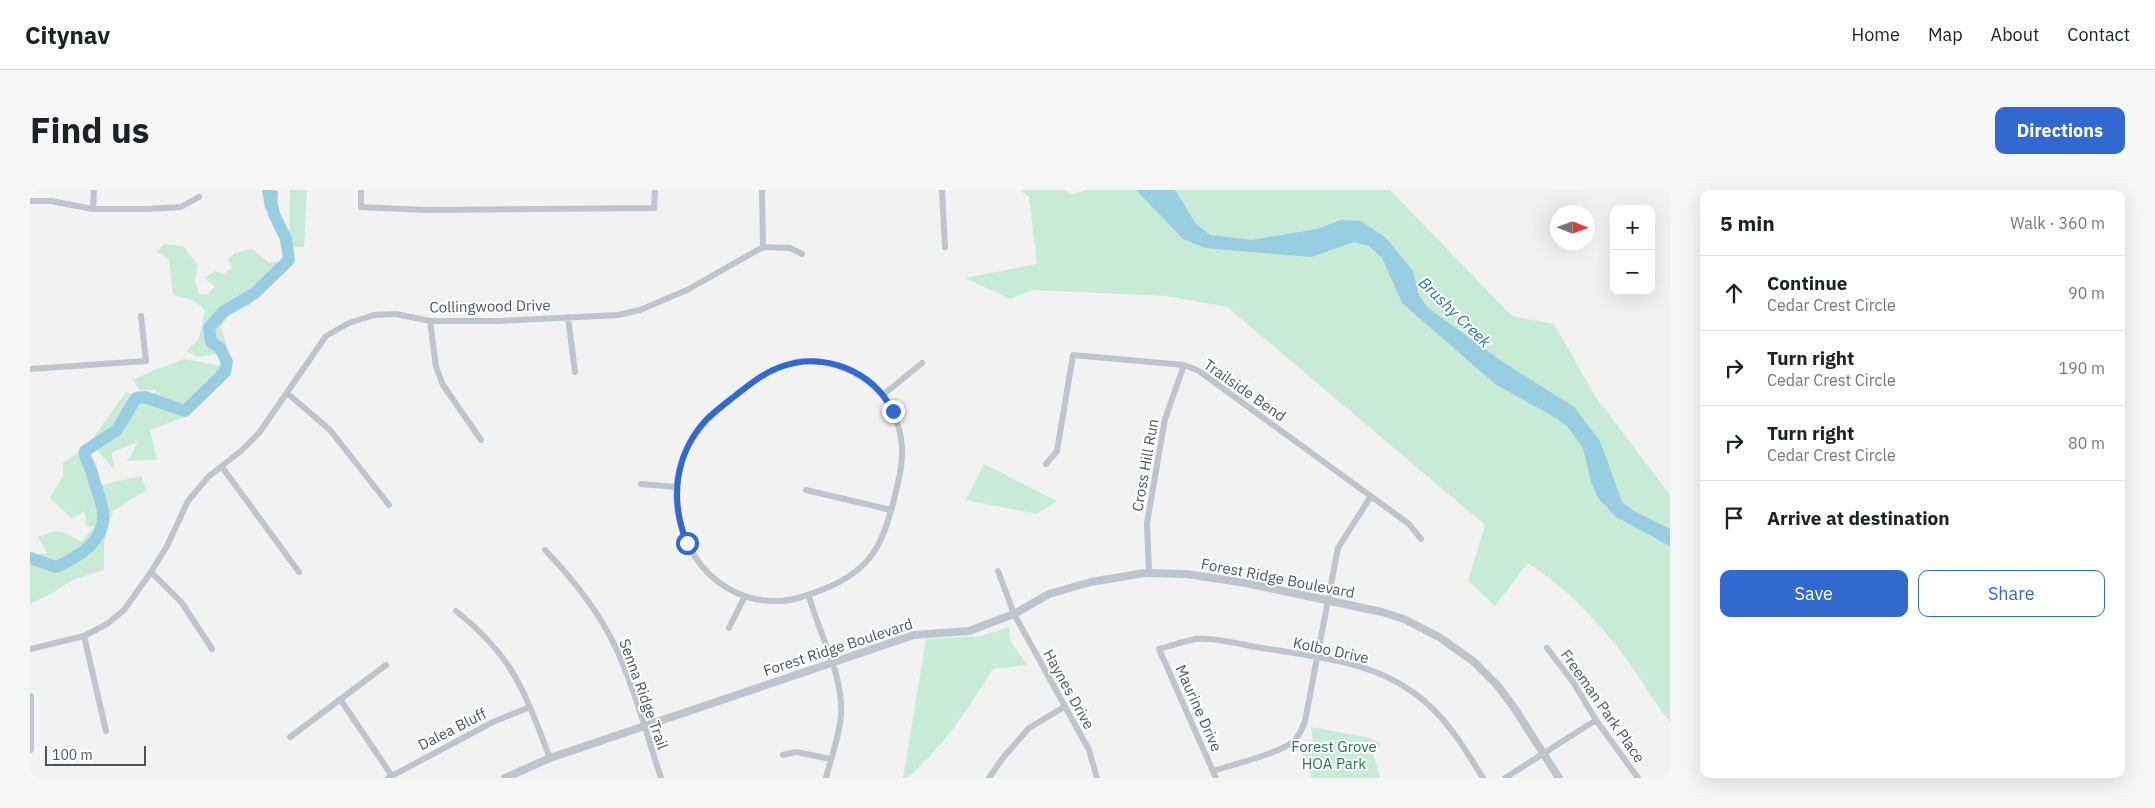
<!DOCTYPE html>
<html lang="en">
<head>
<meta charset="utf-8">
<style>
	:root { --surface:#fff; --page:#f6f6f6; --text:#202124; --muted:#757577; --line:#e0e0e0; --accent:#3169ce }
	body { margin:0; font-family:"IBM Plex Sans",sans-serif; background:var(--page); color:var(--text) }
	.controls { position:absolute; right:15px; top:15px; display:grid; overflow:hidden; border-radius:10px; box-shadow:0 5px 20px #0002 }
	.controls button { width:45px; height:45px; display:grid; place-items:center; padding:0; border:0; border-bottom:1px solid var(--line); background:var(--surface); color:var(--text); font:25px sans-serif }
	.compass { position:absolute; left:1520px; top:15px; width:45px; height:45px; border-radius:50%; background:var(--surface); box-shadow:0 5px 20px #0002; rotate:91deg }
	.scale { position:absolute; left:15px; bottom:12px; width:101px; box-sizing:border-box; padding-left:5px; border:2px solid #4c535d; border-top:0; font-size:14px; line-height:18px; white-space:nowrap; color:#4c535d; -webkit-text-stroke:4px #fff; paint-order:stroke }
	.stop { position:absolute; width:15px; height:15px; margin:-11px; border:4px solid #3169ce; border-radius:50%; background:#fff }
	.stop.end { background:#3169ce; border-color:#fff; box-shadow:0 1px 5px #0008 }
	.list { margin:0; padding:0; list-style:none }
	h2 { display:flex; justify-content:space-between; align-items:center; height:65px; margin:0; padding:0 20px; font-size:21px }
	h2 small { font-size:16px; font-weight:400; color:var(--muted) }
	.list li { display:grid; grid-template-columns:32px 1fr auto; gap:15px; align-items:center; box-sizing:border-box; height:75px; padding:0 20px; border-top:1px solid var(--line) }
	.list b { display:block; font-size:19px; white-space:nowrap }
	.list p { margin:0; font-size:16px; white-space:nowrap; color:var(--muted) }
	.list em { font-size:16px; font-style:normal; color:var(--muted) }
	.actions { display:flex; gap:10px; padding:15px 20px }
	.actions a { flex:1; padding:11px 0; border:1px solid var(--accent); border-radius:10px; text-align:center; font-size:18px; color:var(--accent) }
	.actions .main { background:var(--accent); color:#fff }
	.icon { flex:none; width:28px; height:28px; fill:none; stroke:currentColor; stroke-width:2; stroke-linecap:round; stroke-linejoin:round }
	.map { position:relative; flex:none; width:1640px; height:588px; overflow:hidden; border-radius:10px }
	header { display:flex; align-items:center; gap:30px; box-sizing:border-box; height:70px; padding:0 25px; background:var(--surface); border-bottom:1px solid var(--line) }
	header strong { font-size:24px }
	nav { display:flex; gap:28px; margin-inline-start:auto; font-size:18px }
	.intro { display:flex; align-items:center; justify-content:space-between; box-sizing:border-box; height:120px; padding:0 30px }
	h1 { margin:0; font-size:35px }
	.button { padding:12px 22px; border-radius:10px; background:var(--accent); color:#fff; font-size:18px; font-weight:700 }
	main { display:flex; gap:30px; padding:0 30px }
	aside { flex:1; background:var(--surface); border-radius:10px; box-shadow:0 5px 20px #0002 }
	.map>svg:first-child { display:block }
	.green { fill:#c7ebd7 }
	.water { fill:#99cde2 }
	.lines { fill:none; stroke-linecap:round; stroke-linejoin:round }
	.river { stroke:#99cde2; stroke-width:12 }
	.minor { stroke:#bfc5cc; stroke-width:6 }
	.tertiary { stroke:#bfc5cc; stroke-width:8 }
	.route { stroke:#3169ce; stroke-width:6 }
	.labels { text-anchor:middle; dominant-baseline:central; stroke-width:4; stroke-linejoin:round; paint-order:stroke }
	.street-label { font-size:15px; fill:#4c535d; stroke:#fff }
	.park-label { font-size:15px; fill:#247654; stroke:#fff }
	.water-label { font-size:16px; font-style:italic; fill:#1f789c; stroke:#fff }
</style>
</head>
<body>
<header>
<strong>Citynav</strong>
<nav><a>Home</a><a>Map</a><a>About</a><a>Contact</a></nav>
</header>
<div class="intro"><h1>Find us</h1><a class="button">Directions</a></div>
<main>
<div class="map">
<svg width="1640" height="588" viewBox="0 0 1640 588">
	<rect width="100%" height="100%" fill="#f3f2f2"/>
	<!-- green -->
	<path class="green" d="M 260,0 L 277,0 L 274,57 L 259,57 Z
		M 990,0 L 1034,0 L 1042,5 L 1056,0 L 1360,0 L 1482,126 L 1524,134 L 1565,206 L 1640,305 L 1640,532 C 1622,510 1609,485 1592,463 C 1565,428 1535,397 1498,373 L 1465,416 L 1438,391 L 1455,335 L 1197,117 L 1137,106 L 1002,100 L 980,109 L 935,88 L 1007,74 L 999,7 Z
		M 134,54 L 153,56 L 168,75 L 165,91 L 169,104 L 177,104 L 185,97 L 174,88 L 185,81 L 194,84 L 202,77 L 198,69 L 205,63 L 222,59 L 240,73 L 255,70 L 220,115 L 202,122 L 191,136 L 198,162 L 168,167 L 156,161 L 169,149 L 175,120 L 163,110 L 143,105 L 139,69 L 127,62 Z
		M 154,169 L 192,176 L 152,228 L 120,240 L 127,270 L 97,271 L 108,252 L 81,263 L 86,281 L 60,252 L 96,202 L 118,211 L 127,200 L 109,200 L 103,190 L 122,181 Z
		M 52,260 L 71,295 L 111,286 L 116,300 L 83,321 L 74,352 L 74,380 L 42,390 L 23,403 L 0,414 L 0,365 L 17,363 L 8,347 C 29,338 33,340 51,352 L 65,336 L 56,337 L 55,321 L 42,329 L 20,308 L 33,286 L 33,273 Z
		M 954,274 L 1027,311 L 1007,324 L 936,310 Z
		M 979,437 L 980,450 L 997,475 L 963,479 C 936,521 916,554 877,588 L 873,588 L 896,449 L 951,446 Z
		M 1281,537 L 1340,548 L 1351,554 L 1343,563 L 1350,588 L 1282,588 L 1272,563 C 1288,556 1282,550 1281,537 Z"/>
	<!-- water -->
	<path class="water" d="M 232,0 L 248,1 L 247,19 L 244,24 L 239,24 L 235,18 Z
		M 1106,0 L 1145,0 L 1166,34 L 1180,45 L 1222,50 L 1287,39 L 1311,30 L 1331,31 L 1356,48 L 1383,81 L 1389,105 L 1398,118 L 1473,172 L 1544,217 L 1570,251 L 1592,312 L 1604,321 L 1640,339 L 1640,356 L 1586,327 L 1568,308 L 1561,292 L 1553,258 L 1538,237 L 1526,228 L 1465,194 L 1372,113 L 1352,68 L 1339,56 L 1324,52 L 1281,67 L 1175,58 L 1153,49 Z"/>
	<g class="lines">
		<!-- river -->
		<path class="river" d="M 0,368 L 26,377 C 48,367 75,352 73,323 C 72,310 65,296 62,283 C 60,274 54,270 55,261 L 87,240 L 106,208 L 115,207 L 155,221 L 195,182 L 197,172 L 190,158 L 181,152 L 179,138 L 193,122 L 225,103 L 259,70 L 256,49 L 244,24 L 239,0"/>
		<!-- minor -->
		<path class="minor" d="M 331,0 L 331,17 L 396,20 L 624,18 L 625,0
			M 732,0 L 733,57
			M 912,0 L 915,57
			M 0,11 L 21,11 L 63,19 L 117,19 L 151,17 L 169,7
			M 63,19 L 64,0
			M 733,57 L 760,58 L 772,64
			M 538,127 L 545,182
			M 400,131 L 406,177 L 413,195 L 451,250
			M 771,171 C 823,169 868,203 872,257 C 873,273 869,289 865,305 C 854,353 842,380 794,399 C 779,405 763,411 747,411 C 673,413 627,330 654,265 C 665,238 686,221 708,203 C 728,188 746,176 771,171 Z
			M 0,179 L 116,171 L 111,126
			M 257,203 L 300,240 L 359,315
			M 853,205 L 892,173
			M 1016,274 L 1027,261 L 1043,165 L 1154,175 L 1169,181 L 1379,334 L 1391,349
			M 192,277 L 269,382
			M 611,294 L 646,297
			M 776,300 L 861,320
			M 515,360 C 543,389 569,422 586,458 C 605,500 617,545 631,588
			M 968,381 L 984,424 L 1059,560 L 1067,588
			M 121,382 L 152,413 L 182,459
			M 1119,383 L 1117,333 L 1135,229 L 1154,175
			M 779,406 C 789,444 813,483 811,524 C 810,545 801,567 796,588
			M 426,421 C 484,467 494,501 520,568
			M 699,438 L 715,406
			M 54,446 L 76,541
			M 1517,458 L 1543,492 L 1566,530 L 1608,588
			M 0,459 L 54,446 L 77,434 L 94,420 L 121,382 L 137,356 L 158,311 L 178,287 L 211,261 L 229,243 L 296,146 L 319,133 L 344,125 L 366,124 L 400,131 L 470,131 L 588,125 L 610,120 L 657,100 L 733,57
			M 310,509 L 362,586
			M 260,547 L 356,475
			M 753,565 L 766,562 L 801,569
			M 1184,581 C 1203,574 1249,564 1264,551 C 1270,545 1272,539 1275,531 L 1308,358 L 1341,306
			M 358,588 L 463,532 L 500,517
			M 959,588 L 972,569 L 999,538 L 1034,517
			M 1186,588 L 1129,459 C 1141,456 1154,451 1166,449 C 1183,447 1209,454 1226,457 C 1280,466 1339,470 1384,503 C 1415,525 1434,557 1453,588
			M 1475,588 L 1566,530"/>
		<!-- tertiary -->
		<path class="tertiary" d="M 0,507 L 0,559
			M 475,588 L 520,568 L 884,445 L 939,441 L 984,424 L 1019,404 L 1061,392 L 1114,383 L 1156,384 L 1216,393 L 1352,422 L 1374,429 L 1409,447 L 1443,471 L 1468,496 L 1485,519 L 1529,588"/>
	</g>
	<g class="lines">
		<!-- route -->
		<path class="route" d="M 657,353 C 640,311 644,265 676,230 C 685,221 696,213 705,206 C 719,195 733,183 750,177 C 793,161 842,180 863,221"/>
	</g>
	<g class="labels">
		<!-- street labels -->
		<g class="street-label">
			<text transform="translate(460 116) rotate(-1)">Collingwood Drive</text>
			<text transform="translate(1215 200) rotate(35)">Trailside Bend</text>
			<text transform="translate(1115 275) rotate(-80)">Cross Hill Run</text>
			<text transform="translate(1248 388) rotate(11)">Forest Ridge Boulevard</text>
			<text transform="translate(808 457) rotate(-18)">Forest Ridge Boulevard</text>
			<text transform="translate(1301 460) rotate(12)">Kolbo Drive</text>
			<text transform="translate(1039 499) rotate(61)">Haynes Drive</text>
			<text transform="translate(614 504) rotate(70)">Senna Ridge Trail</text>
			<text transform="translate(1573 516) rotate(55)">Freeman Park Place</text>
			<text transform="translate(1169 518) rotate(66)">Maurine Drive</text>
			<text transform="translate(422 539) rotate(-27)">Dalea Bluff</text>
		</g>
		<!-- park labels -->
		<g class="park-label">
			<text x="1304" y="556">Forest Grove<tspan x="1304" dy="17">HOA Park</tspan></text>
		</g>
		<!-- water labels -->
		<g class="water-label">
			<text transform="translate(1425 122) rotate(44)">Brushy Creek</text>
		</g>
	</g>
</svg>
<div class="controls">
<button>+</button>
<button>−</button>
</div>
<svg class="compass" viewBox="-18 -18 36 36"><path d="M0-13l5 13h-10z" fill="#e53935"/><path d="M0 13l5-13h-10z" fill="#757577"/></svg>
<div class="scale">100 m</div>
<div class="stop" style="left:657px;top:353px"></div>
<div class="stop end" style="left:863px;top:221px"></div>
</div>
<aside>
<h2>5 min<small>Walk · 360 m</small></h2>
<ul class="list">
<li><svg class="icon" aria-label="ahead" viewBox="0 0 24 24"><path d="M12 20V5M6 11l6-6 6 6"/></svg><div><b>Continue</b><p>Cedar Crest Circle</p></div><em>90 m</em></li>
<li><svg class="icon" aria-label="right" viewBox="0 0 24 24"><path d="M7 20v-9h11M14 6l5 5-5 5"/></svg><div><b>Turn right</b><p>Cedar Crest Circle</p></div><em>190 m</em></li>
<li><svg class="icon" aria-label="right" viewBox="0 0 24 24"><path d="M7 20v-9h11M14 6l5 5-5 5"/></svg><div><b>Turn right</b><p>Cedar Crest Circle</p></div><em>80 m</em></li>
<li><svg class="icon" aria-label="arrive" viewBox="0 0 24 24"><path d="M6 21V4h12l-3 4 3 4H6"/></svg><div><b>Arrive at destination</b></div></li>
</ul>
<div class="actions"><a class="main">Save</a><a>Share</a></div>
</aside>
</main>
</body>
</html>
